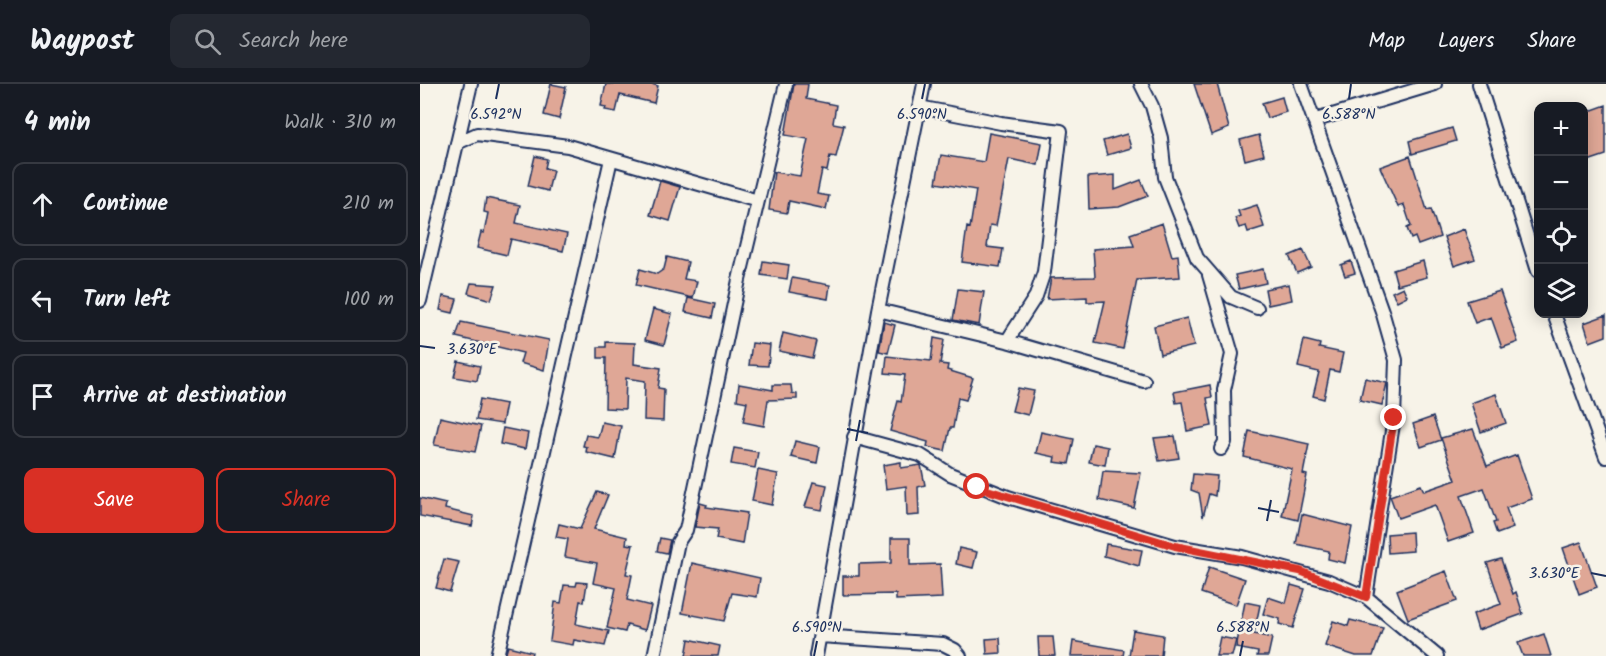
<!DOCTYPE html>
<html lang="en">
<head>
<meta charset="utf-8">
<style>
	:root { --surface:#171b24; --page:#242831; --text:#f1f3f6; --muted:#9ea1a6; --line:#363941; --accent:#d93025 }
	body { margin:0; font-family:Kalam,sans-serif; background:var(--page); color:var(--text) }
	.controls { position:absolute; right:18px; top:18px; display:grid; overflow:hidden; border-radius:12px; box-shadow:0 3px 15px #0003 }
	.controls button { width:54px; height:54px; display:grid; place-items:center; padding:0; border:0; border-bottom:2px solid var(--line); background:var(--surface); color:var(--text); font:30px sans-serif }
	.stop { position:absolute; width:18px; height:18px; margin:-14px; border:4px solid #d93025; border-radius:50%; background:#fff }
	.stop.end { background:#d93025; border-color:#fff; box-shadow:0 2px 6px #0008 }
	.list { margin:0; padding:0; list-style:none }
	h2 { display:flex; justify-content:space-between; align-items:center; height:78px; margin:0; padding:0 24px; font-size:26px }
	h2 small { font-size:20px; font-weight:400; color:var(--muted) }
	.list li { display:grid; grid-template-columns:39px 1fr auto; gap:18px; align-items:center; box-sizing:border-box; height:84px; margin:0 12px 12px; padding:0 12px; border:2px solid var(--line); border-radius:12px }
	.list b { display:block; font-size:22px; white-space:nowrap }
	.list em { font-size:20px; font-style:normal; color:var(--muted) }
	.actions { display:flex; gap:12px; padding:18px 24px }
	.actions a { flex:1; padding:14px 0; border:2px solid var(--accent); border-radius:12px; text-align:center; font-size:21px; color:var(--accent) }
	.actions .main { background:var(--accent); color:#fff }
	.icon { flex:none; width:33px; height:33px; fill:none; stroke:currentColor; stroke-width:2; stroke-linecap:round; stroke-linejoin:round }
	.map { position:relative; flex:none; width:1186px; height:572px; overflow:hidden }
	header { display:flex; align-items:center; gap:36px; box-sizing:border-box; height:84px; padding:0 30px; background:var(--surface); border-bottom:2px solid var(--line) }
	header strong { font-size:28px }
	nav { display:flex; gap:33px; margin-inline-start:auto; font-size:21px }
	.search { width:420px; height:54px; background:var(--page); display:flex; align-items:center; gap:15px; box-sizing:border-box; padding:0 21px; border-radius:12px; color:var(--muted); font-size:22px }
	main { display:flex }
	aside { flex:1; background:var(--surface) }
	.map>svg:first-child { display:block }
	.building { fill:#dfa796; stroke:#1b2f5e; stroke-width:1.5 }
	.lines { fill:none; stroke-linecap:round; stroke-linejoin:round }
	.street-casing { stroke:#1b2f5e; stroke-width:16 }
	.street { stroke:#f7f3e8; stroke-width:12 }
	.route { stroke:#d93025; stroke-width:8 }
	.ticks { fill:none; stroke:#1b2f5e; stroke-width:2 }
	.ticks-label { font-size:15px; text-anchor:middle; fill:#1b2f5e; stroke:#f7f3e8; stroke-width:5; stroke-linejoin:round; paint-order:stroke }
</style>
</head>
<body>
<header>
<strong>Waypost</strong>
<div class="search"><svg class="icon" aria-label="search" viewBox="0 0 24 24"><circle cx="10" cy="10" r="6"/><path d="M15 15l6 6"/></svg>Search here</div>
<nav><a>Map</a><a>Layers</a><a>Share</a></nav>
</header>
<main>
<aside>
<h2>4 min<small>Walk · 310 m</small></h2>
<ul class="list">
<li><svg class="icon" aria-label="ahead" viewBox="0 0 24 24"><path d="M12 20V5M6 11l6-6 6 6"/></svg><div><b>Continue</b></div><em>210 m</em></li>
<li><svg class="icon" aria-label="left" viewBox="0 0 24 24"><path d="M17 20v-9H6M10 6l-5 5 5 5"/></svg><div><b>Turn left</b></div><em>100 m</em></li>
<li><svg class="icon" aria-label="arrive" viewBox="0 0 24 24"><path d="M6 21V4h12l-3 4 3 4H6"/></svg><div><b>Arrive at destination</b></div></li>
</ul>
<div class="actions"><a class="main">Save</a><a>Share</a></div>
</aside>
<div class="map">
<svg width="1186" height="572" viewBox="0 0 1186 572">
	<rect width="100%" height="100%" fill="#f7f3e8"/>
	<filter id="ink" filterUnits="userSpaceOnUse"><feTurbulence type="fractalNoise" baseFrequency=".0167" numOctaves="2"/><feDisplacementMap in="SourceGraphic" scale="12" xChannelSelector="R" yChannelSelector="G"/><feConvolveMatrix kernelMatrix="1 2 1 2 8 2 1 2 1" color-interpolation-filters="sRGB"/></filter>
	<g filter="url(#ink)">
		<!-- building -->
		<path class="building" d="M 131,0 L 146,3 L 139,35 L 124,31 Z
			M 186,0 L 232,0 L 238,2 L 234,19 L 200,11 L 196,28 L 185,26 L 186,23 L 181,22 Z
			M 374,0 L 388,0 L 386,15 L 416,21 L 413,39 L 424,41 L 416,73 L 410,72 L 407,87 L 402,86 L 397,110 L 409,112 L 406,125 L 369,117 L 367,129 L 349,126 L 354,88 L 380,92 L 388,55 L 365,51 Z
			M 774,0 L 797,0 L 809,44 L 791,51 Z
			M 862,13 L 866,28 L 847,34 L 842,19 Z
			M 1186,21 L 1186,71 L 1168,77 L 1166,71 L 1164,72 L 1164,29 Z
			M 1032,44 L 1036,57 L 992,70 L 989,57 Z
			M 569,49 L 622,59 L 618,81 L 589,75 L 576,142 L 570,141 L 567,163 L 583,165 L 580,183 L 542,178 L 547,143 L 550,144 L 556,106 L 516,99 L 521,71 L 564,78 Z
			M 707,50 L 711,64 L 687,71 L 683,57 Z
			M 839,51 L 844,71 L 825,76 L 820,56 Z
			M 115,72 L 127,75 L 125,84 L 133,86 L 128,107 L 108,102 Z
			M 990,72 L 1007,126 L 1011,125 L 1020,153 L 998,161 L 995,153 L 991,155 L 987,144 L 991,142 L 984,121 L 978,123 L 960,83 Z
			M 695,91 L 695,106 L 721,96 L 728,112 L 699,123 L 669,125 L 668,93 Z
			M 240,97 L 260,103 L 250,137 L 230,131 Z
			M 66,114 L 100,121 L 96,139 L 147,150 L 143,167 L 91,155 L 87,171 L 57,164 L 61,148 L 64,149 L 68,129 L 64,128 Z
			M 837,121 L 844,143 L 828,148 L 826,142 L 819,144 L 815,134 L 820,132 L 818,127 Z
			M 742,139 L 752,172 L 758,171 L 760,193 L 717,196 L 703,265 L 675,259 L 685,217 L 667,218 L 667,213 L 627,215 L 631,194 L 675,193 L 673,165 L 714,162 L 710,150 Z
			M 1044,145 L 1055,175 L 1034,182 L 1024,153 Z
			M 883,166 L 891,183 L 877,189 L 869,172 Z
			M 247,173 L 268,178 L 264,195 L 277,197 L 273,214 L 216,201 L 220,185 L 237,190 L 244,185 Z
			M 343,177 L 369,181 L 367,195 L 341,191 Z
			M 931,177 L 935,189 L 925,192 L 921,181 Z
			M 1003,177 L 1007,193 L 977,201 L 973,186 Z
			M 843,185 L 846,199 L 819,205 L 815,191 Z
			M 372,194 L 410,201 L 408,215 L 369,208 Z
			M 51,199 L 76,201 L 71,216 L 48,209 Z
			M 869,200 L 872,216 L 848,221 L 845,205 Z
			M 983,203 L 987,212 L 977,217 L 972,208 Z
			M 538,205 L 564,208 L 559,241 L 533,236 Z
			M 1080,207 L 1098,258 L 1082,264 L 1071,233 L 1055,239 L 1047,217 Z
			M 23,212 L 37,215 L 33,229 L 20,226 Z
			M 268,214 L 295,220 L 292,234 L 265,228 Z
			M 233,225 L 252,230 L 244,261 L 225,256 Z
			M 1186,231 L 1186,252 L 1170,258 L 1164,239 Z
			M 767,234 L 774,262 L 740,270 L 734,242 Z
			M 41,238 L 129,256 L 124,286 L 100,279 L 103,269 L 36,253 Z
			M 464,238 L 475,241 L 468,269 L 459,267 Z
			M 363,249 L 396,257 L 392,274 L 359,267 Z
			M 514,254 L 524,256 L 520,280 L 528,281 L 527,286 L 553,294 L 546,316 L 538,314 L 533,344 L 530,344 L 525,367 L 507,363 L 508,358 L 470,347 L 478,317 L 481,318 L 485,291 L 465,289 L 467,272 L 511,277 Z
			M 884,256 L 900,260 L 899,264 L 923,269 L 919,288 L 910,286 L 904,315 L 893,312 L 899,288 L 878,283 Z
			M 186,258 L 215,259 L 214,280 L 241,284 L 238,304 L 244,305 L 243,337 L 224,336 L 225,297 L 206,294 L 205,325 L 185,324 L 186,274 L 178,274 L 178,263 L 186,263 Z
			M 332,259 L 350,261 L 348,282 L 329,281 Z
			M 38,277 L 60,282 L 57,297 L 34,293 Z
			M 945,294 L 967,299 L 962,321 L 940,316 Z
			M 319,300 L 353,306 L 353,301 L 371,301 L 372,309 L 377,310 L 377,315 L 348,316 L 344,342 L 323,338 L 327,318 L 317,316 Z
			M 790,301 L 792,313 L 787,314 L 792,342 L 767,347 L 762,318 L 756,319 L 754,308 Z
			M 598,304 L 614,307 L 608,331 L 592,327 Z
			M 1076,310 L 1086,339 L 1061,348 L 1051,319 Z
			M 60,315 L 86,320 L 82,340 L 56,336 Z
			M 20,333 L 61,342 L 55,368 L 14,361 Z
			M 1013,333 L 1021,356 L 1001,363 L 993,340 Z
			M 182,338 L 201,342 L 195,375 L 166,368 L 167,363 L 163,362 L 166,351 L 178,353 Z
			M 83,344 L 108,349 L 105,365 L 80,360 Z
			M 1053,345 L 1067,382 L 1097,371 L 1112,415 L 1086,424 L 1093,444 L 1077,450 L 1073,439 L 1076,438 L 1064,404 L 1041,412 L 1054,449 L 1028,458 L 1015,421 L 978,434 L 970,412 L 1001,401 L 1004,407 L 1036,396 L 1021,354 Z
			M 829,347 L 889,360 L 883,390 L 887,391 L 878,436 L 862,432 L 872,385 L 824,373 Z
			M 621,348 L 654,355 L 649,380 L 634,378 L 635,373 L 616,369 Z
			M 755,352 L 759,374 L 739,377 L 734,354 Z
			M 375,357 L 400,363 L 397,379 L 371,373 Z
			M 673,360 L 688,363 L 685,381 L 669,378 Z
			M 314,364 L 338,368 L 335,384 L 311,380 Z
			M 481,378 L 481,384 L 501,381 L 505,401 L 498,403 L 499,431 L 487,432 L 486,402 L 466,405 L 463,381 Z
			M 338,386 L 358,390 L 352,421 L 332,417 Z
			M 683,387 L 721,389 L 714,424 L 679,416 Z
			M 773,390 L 797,392 L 795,412 L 789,410 L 783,433 L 779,409 L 771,406 Z
			M 393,398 L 407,401 L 402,426 L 385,423 Z
			M 177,408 L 188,411 L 174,445 L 207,453 L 206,460 L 213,461 L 206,490 L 212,491 L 207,516 L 231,522 L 225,546 L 207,541 L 205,548 L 187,544 L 196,504 L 173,499 L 177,479 L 145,473 L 148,455 L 136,453 L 139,440 L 160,445 Z
			M 0,414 L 26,420 L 25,425 L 54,432 L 52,442 L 0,432 Z
			M 280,419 L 287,421 L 286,423 L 327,429 L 322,460 L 296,455 L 298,445 L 275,443 Z
			M 882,430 L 932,443 L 925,479 L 908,475 L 909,467 L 876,460 Z
			M 992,448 L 993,467 L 968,469 L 967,450 Z
			M 240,454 L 250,456 L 247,469 L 237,467 Z
			M 471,454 L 490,454 L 490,481 L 520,480 L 522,514 L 476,516 L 476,510 L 423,511 L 423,492 L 439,492 L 439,480 L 471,479 Z
			M 1161,458 L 1177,503 L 1159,510 L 1143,464 Z
			M 686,460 L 722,466 L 719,482 L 684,472 Z
			M 539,464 L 557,468 L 553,484 L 536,480 Z
			M 24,475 L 39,478 L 30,508 L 16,504 Z
			M 1081,475 L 1093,510 L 1096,508 L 1103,530 L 1058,546 L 1053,530 L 1081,520 L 1067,479 Z
			M 272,479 L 340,494 L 337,513 L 312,509 L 304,537 L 262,529 Z
			M 789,483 L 825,495 L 816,521 L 781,509 Z
			M 1026,487 L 1037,517 L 988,535 L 977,506 Z
			M 157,498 L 167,499 L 164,518 L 160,517 L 156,540 L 189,547 L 185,562 L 154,556 L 153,561 L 130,557 L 135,518 L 141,519 L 144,501 L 156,502 Z
			M 871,501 L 885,505 L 873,544 L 859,540 L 860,535 L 843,530 L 848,513 L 866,519 Z
			M 825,518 L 840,521 L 834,550 L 852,554 L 848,572 L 837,572 L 838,568 L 816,564 Z
			M 930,536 L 963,544 L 953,572 L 936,572 L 905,562 L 913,537 L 928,542 Z
			M 713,546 L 743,551 L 741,572 L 709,572 Z
			M 1124,550 L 1131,572 L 1103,572 L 1098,559 Z
			M 618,553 L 633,553 L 635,572 L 619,572 Z
			M 800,553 L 816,556 L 812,572 L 796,572 Z
			M 580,554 L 581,569 L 567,570 L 566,555 Z
			M 269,555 L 300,562 L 298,572 L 266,572 Z
			M 653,557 L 704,566 L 703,572 L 651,572 Z
			M 88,562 L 112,568 L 111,572 L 85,572 Z"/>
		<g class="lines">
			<defs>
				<path id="street" d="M 721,0 L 732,22 L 741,54 L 745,93 L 777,174 L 811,213 L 837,224
					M 881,0 L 962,227 L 976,276 L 974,334 L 946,513
					M 1059,0 L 1118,187
					M 499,23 L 581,39 L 641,47 L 624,188 L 616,212 L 587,257
					M 896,36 L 1015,0
					M 37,59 L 57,50 L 148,62 L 338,117
					M 789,191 L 812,270 L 804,306 L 805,358 L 801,365
					M 0,217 L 51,0
					M 458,226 L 587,257 L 724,297
					M 1134,230 L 1186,373
					M 434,353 L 500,371 L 530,390 L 588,413 L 755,462 L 822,473 L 909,497 L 946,513 L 1017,572
					M 400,552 L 523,560 L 535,566 L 540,572
					M 77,572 L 191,75
					M 234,572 L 258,458 L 266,446 L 319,196 L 366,0
					M 396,572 L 458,226 L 504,0"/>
			</defs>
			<!-- street casing -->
			<use href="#street" class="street-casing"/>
			<!-- street -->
			<use href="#street" class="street"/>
		</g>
	</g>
	<g class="lines" filter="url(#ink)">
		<!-- route -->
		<path class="route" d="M 557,403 L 755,462 L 880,487 L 946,513 L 974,334"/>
	</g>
	<!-- ticks -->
	<path class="ticks" d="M 76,15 L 79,0M 502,15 L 505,0M 929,15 L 931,0M 0,262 L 15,264M 427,345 L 448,349M 436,357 L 440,336M 838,424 L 859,428M 847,437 L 851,416M 1171,489 L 1186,492M 394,572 L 397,557M 820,572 L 823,557"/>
	<g class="ticks-label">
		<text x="76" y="35">6.592°N</text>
		<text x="502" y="35">6.590°N</text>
		<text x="929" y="35">6.588°N</text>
		<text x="52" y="270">3.630°E</text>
		<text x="1134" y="494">3.630°E</text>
		<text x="397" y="548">6.590°N</text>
		<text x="823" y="548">6.588°N</text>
	</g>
</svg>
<div class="controls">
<button>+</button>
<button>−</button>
<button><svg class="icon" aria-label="locate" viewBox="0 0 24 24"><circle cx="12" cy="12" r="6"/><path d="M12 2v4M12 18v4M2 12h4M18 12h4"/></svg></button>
<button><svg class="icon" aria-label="layers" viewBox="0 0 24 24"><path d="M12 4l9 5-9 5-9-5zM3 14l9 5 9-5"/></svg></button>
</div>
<div class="stop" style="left:557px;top:403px"></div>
<div class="stop end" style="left:974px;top:334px"></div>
</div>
</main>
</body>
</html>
